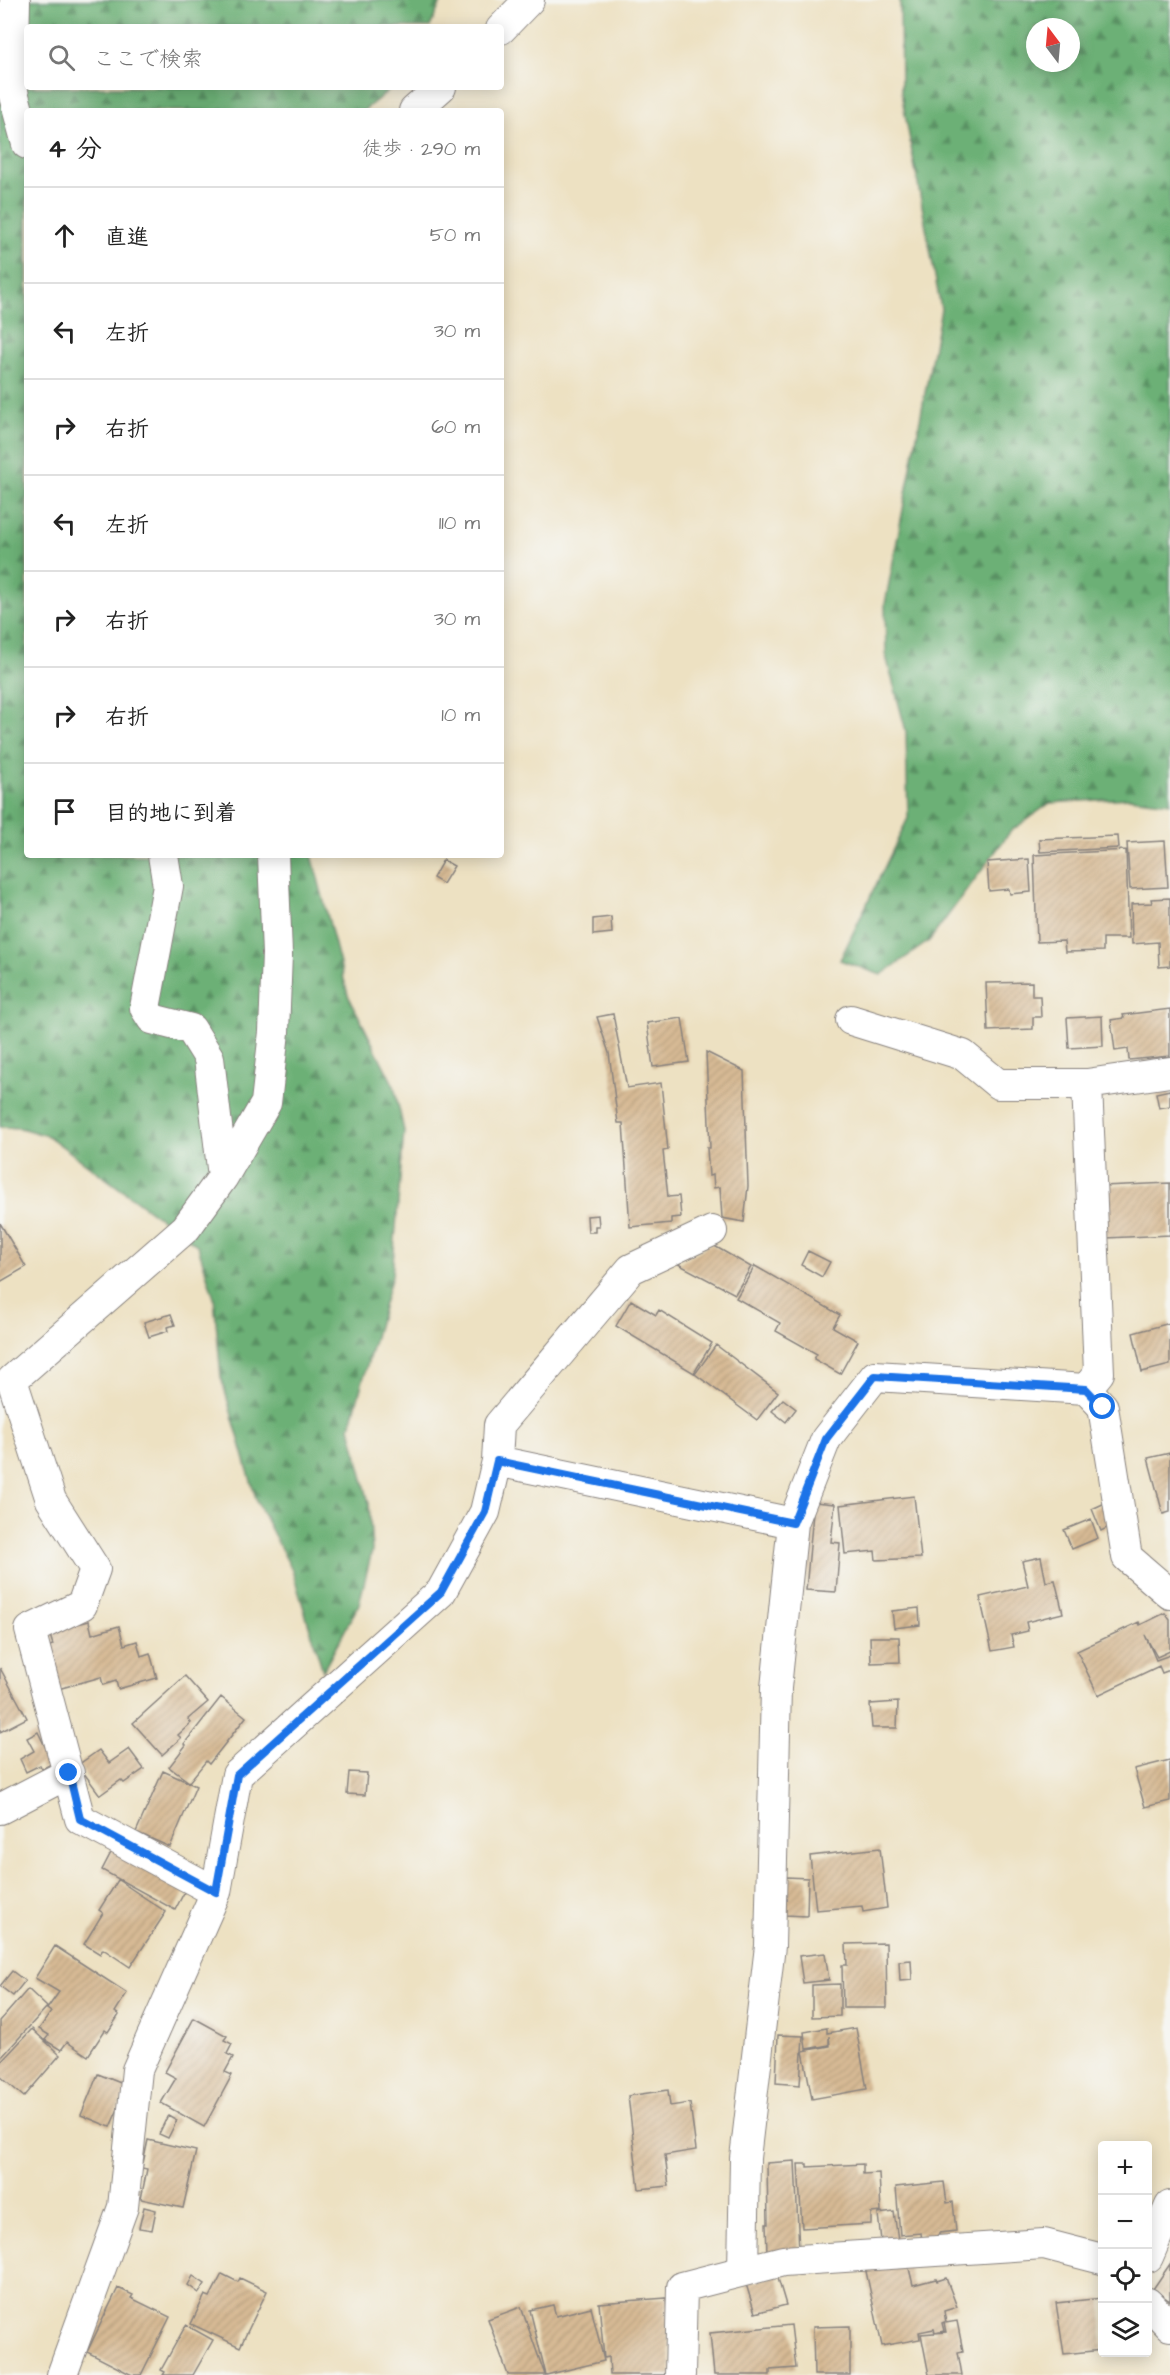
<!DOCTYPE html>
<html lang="ja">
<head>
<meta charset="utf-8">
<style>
	:root { --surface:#fff; --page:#f2f2f2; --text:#222; --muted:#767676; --line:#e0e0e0 }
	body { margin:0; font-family:"Architects Daughter","Klee One",sans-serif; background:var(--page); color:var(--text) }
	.controls { position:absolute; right:18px; bottom:18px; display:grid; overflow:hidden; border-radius:6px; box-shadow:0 3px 15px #0003 }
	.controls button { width:54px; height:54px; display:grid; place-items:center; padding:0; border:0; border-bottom:2px solid var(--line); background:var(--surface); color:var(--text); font:30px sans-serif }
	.compass { position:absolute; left:1026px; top:18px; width:54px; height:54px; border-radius:50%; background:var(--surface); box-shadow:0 3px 15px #0003; rotate:344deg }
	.stop { position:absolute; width:18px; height:18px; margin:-14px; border:4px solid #1a73e8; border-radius:50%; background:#fff }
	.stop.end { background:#1a73e8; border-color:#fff; box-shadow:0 2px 6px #0008 }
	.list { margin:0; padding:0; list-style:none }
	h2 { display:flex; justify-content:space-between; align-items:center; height:78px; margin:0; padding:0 24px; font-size:26px }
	h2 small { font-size:20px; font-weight:400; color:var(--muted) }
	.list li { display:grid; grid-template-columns:39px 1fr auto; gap:18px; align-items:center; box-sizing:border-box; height:96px; padding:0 24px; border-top:2px solid var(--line) }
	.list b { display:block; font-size:22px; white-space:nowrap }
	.list em { font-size:20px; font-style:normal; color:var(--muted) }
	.icon { flex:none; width:33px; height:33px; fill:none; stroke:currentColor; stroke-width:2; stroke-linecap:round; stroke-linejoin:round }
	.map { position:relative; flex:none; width:1170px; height:2375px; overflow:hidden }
	.search { position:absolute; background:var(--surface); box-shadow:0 3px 15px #0003; left:24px; top:24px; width:480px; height:66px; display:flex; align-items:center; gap:15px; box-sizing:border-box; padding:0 21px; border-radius:6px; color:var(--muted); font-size:22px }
	.panel { position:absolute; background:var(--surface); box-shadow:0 3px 15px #0003; left:24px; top:108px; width:480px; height:750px; border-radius:6px }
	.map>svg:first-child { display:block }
	.forest { fill:url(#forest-firs); stroke:#476958; stroke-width:1.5; fill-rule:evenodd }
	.building { fill:url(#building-hatch) }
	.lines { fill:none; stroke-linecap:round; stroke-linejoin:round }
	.street-casing { stroke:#88827e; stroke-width:32 }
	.street { stroke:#fff; stroke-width:30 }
	.route { stroke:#1a73e8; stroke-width:8 }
</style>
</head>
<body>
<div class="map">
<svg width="1170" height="2375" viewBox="0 0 1170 2375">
	<defs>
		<pattern id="forest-firs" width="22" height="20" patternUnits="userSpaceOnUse" patternTransform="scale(1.5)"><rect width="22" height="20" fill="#6cb076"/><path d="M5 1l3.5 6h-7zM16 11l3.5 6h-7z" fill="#588f62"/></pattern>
		<pattern id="building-hatch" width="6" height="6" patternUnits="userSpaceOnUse" patternTransform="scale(1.5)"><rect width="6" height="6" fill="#d7ba94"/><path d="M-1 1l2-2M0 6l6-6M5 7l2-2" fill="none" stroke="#b8a080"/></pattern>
	</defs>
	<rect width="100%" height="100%" fill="#f6f6f2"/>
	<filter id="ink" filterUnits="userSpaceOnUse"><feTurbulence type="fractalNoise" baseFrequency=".0167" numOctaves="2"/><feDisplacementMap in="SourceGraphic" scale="12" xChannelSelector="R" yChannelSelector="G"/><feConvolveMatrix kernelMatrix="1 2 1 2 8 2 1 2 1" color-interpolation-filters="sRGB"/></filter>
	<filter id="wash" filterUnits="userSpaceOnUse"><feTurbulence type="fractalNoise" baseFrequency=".008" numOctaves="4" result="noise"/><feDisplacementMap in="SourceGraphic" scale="24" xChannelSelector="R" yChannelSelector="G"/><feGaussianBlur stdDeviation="1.35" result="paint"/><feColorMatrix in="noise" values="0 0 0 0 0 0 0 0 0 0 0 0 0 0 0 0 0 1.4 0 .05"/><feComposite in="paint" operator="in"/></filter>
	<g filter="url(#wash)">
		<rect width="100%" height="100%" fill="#ede1c2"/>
		<!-- forest -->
		<path class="forest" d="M 0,0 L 442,0 L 430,27 L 27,27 L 27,87 L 393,87 L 363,111 L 27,111 L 27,855 L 312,855 L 348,995 L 394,1086 L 404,1131 L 392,1275 L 350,1427 L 369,1503 L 372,1551 L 359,1604 L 323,1671 L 292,1570 L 257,1502 L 221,1377 L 214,1298 L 198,1246 L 48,1136 L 20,1128 L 0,1127 Z
			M 900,0 L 1170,0 L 1170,803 L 1130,798 L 1050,803 L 1010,832 L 929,941 L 881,975 L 840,960 L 908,818 L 906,731 L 886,656 L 885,604 L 941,309 L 901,92 ZM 1035,27 L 1071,27 L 1071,63 L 1035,63 Z"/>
		<g id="blocks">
			<!-- building -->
			<path class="building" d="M 1118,836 L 1119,848 L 1040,852 L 1039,839 Z
				M 1165,841 L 1168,887 L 1130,889 L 1127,843 Z
				M 1126,850 L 1129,938 L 1103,938 L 1103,951 L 1065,952 L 1064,941 L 1037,942 L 1034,855 Z
				M 1029,859 L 1031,892 L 1010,894 L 1009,889 L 989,891 L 987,862 Z
				M 443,860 L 454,866 L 443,884 L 433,878 Z
				M 1170,898 L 1170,966 L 1159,967 L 1158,942 L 1132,944 L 1131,904 L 1152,903 L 1151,899 Z
				M 611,917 L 612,933 L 593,935 L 593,919 Z
				M 1032,982 L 1032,996 L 1040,996 L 1041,1017 L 1033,1017 L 1033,1029 L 988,1031 L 986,983 Z
				M 1170,1009 L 1170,1056 L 1129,1060 L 1128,1049 L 1115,1051 L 1111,1020 L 1124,1018 L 1123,1015 Z
				M 613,1014 L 627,1088 L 661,1083 L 668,1150 L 663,1151 L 668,1197 L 679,1196 L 681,1217 L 671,1218 L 671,1223 L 630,1227 L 623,1123 L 618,1123 L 609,1053 L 597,1017 Z
				M 1102,1016 L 1103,1046 L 1069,1048 L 1067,1018 Z
				M 682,1018 L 689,1062 L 653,1067 L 647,1023 Z
				M 706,1052 L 744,1071 L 748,1186 L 744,1222 L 722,1218 L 720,1187 L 714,1188 L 713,1175 L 709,1176 L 707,1148 L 710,1148 Z
				M 1170,1090 L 1170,1106 L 1159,1108 L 1156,1093 Z
				M 1170,1183 L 1170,1235 L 1106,1238 L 1103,1186 Z
				M 598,1215 L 599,1226 L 595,1226 L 595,1232 L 588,1232 L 587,1216 Z
				M 0,1223 L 26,1267 L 0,1282 Z
				M 711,1244 L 751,1267 L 735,1294 L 678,1264 Z
				M 808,1251 L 830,1262 L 822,1277 L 801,1265 Z
				M 755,1266 L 840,1315 L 833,1327 L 858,1341 L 840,1374 L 814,1359 L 817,1354 L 776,1331 L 780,1323 L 736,1298 Z
				M 631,1300 L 656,1315 L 659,1310 L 712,1343 L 694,1373 L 616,1326 Z
				M 171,1314 L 175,1325 L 167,1327 L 168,1331 L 149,1337 L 144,1322 Z
				M 1170,1323 L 1170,1365 L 1142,1372 L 1133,1333 Z
				M 716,1345 L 778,1392 L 757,1420 L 695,1374 Z
				M 783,1399 L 796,1409 L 786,1422 L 772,1411 Z
				M 1170,1453 L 1170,1512 L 1163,1514 L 1148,1458 Z
				M 914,1496 L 921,1558 L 876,1560 L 875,1551 L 845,1554 L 840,1505 Z
				M 814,1502 L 835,1504 L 831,1542 L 840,1543 L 836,1592 L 806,1590 Z
				M 1105,1503 L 1115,1524 L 1101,1531 L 1092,1509 Z
				M 1091,1519 L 1098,1538 L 1072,1549 L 1064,1530 Z
				M 1041,1557 L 1046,1582 L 1055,1580 L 1063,1613 L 1026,1622 L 1028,1631 L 1011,1635 L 1014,1647 L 992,1651 L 980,1597 L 1028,1586 L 1022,1561 Z
				M 919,1608 L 920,1625 L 894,1628 L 892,1611 Z
				M 1165,1613 L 1170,1620 L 1170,1651 L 1157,1657 L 1145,1635 L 1156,1660 L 1170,1655 L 1170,1670 L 1162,1673 L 1159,1666 L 1098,1695 L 1077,1651 L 1139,1622 L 1140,1625 Z
				M 89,1621 L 92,1634 L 119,1626 L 124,1645 L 137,1641 L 141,1656 L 150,1653 L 157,1678 L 118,1689 L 116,1681 L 103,1685 L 101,1677 L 58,1689 L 46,1647 L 53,1645 L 49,1632 Z
				M 870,1637 L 899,1637 L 900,1662 L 871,1663 Z
				M 0,1668 L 27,1718 L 0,1732 Z
				M 185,1676 L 208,1702 L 188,1719 L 191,1723 L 178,1735 L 181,1738 L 162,1755 L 133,1723 Z
				M 221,1697 L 246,1717 L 209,1764 L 206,1761 L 189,1782 L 169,1767 L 186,1745 L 184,1744 Z
				M 898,1702 L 897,1728 L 872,1728 L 870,1704 Z
				M 38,1732 L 53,1763 L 42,1769 L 40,1765 L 26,1772 L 20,1759 L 34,1751 L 27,1738 Z
				M 129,1749 L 144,1769 L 124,1783 L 121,1780 L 100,1795 L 78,1765 L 99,1750 L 109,1763 Z
				M 1170,1760 L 1170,1801 L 1145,1807 L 1134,1769 Z
				M 163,1771 L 196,1786 L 170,1847 L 136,1832 Z
				M 349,1772 L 367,1773 L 365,1795 L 347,1794 Z
				M 115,1845 L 188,1885 L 175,1910 L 102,1870 Z
				M 880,1848 L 887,1908 L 863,1912 L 862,1906 L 816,1910 L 810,1856 Z
				M 786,1877 L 808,1878 L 807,1916 L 785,1915 Z
				M 118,1880 L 166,1912 L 130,1967 L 103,1949 L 100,1954 L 84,1944 L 103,1913 L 99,1910 Z
				M 886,1943 L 887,2008 L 843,2008 L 842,1965 L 847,1965 L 846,1944 Z
				M 55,1946 L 127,1993 L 115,2012 L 119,2015 L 108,2032 L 105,2030 L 88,2056 L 67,2042 L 61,2050 L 45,2040 L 49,2035 L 39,2029 L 51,2012 L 47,2009 L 59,1992 L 35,1978 Z
				M 825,1953 L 829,1980 L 803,1983 L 799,1956 Z
				M 911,1960 L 912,1980 L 900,1981 L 899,1961 Z
				M 12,1971 L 25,1981 L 13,1996 L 0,1986 Z
				M 840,1984 L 840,2016 L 812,2017 L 812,1985 Z
				M 28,1989 L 47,2007 L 0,2059 L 0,2021 Z
				M 194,2018 L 227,2036 L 224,2040 L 232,2044 L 227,2054 L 233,2057 L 225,2072 L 232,2075 L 204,2127 L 161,2103 L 176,2078 L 165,2072 Z
				M 827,2028 L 827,2033 L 856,2028 L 867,2089 L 812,2099 L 803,2051 L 830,2046 L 829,2036 L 829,2045 L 806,2049 L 804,2032 Z
				M 32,2029 L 60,2055 L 24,2097 L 0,2076 L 0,2063 Z
				M 778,2035 L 803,2036 L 800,2085 L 776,2083 Z
				M 98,2074 L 128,2086 L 110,2127 L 81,2115 Z
				M 668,2090 L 670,2106 L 690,2103 L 696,2150 L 665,2155 L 669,2186 L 639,2189 L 628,2096 Z
				M 168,2115 L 177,2120 L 168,2138 L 159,2134 Z
				M 148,2140 L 196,2151 L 183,2208 L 141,2199 L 147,2169 L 142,2168 Z
				M 795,2161 L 799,2251 L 767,2253 L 766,2224 L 768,2224 L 767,2163 Z
				M 798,2164 L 807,2164 L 807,2167 L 863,2164 L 863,2174 L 879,2173 L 881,2212 L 871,2213 L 871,2224 L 802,2228 Z
				M 944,2182 L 947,2203 L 953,2202 L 956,2231 L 939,2233 L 939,2239 L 922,2241 L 921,2233 L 900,2235 L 896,2187 Z
				M 144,2207 L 156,2210 L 152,2230 L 139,2228 Z
				M 894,2212 L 898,2240 L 881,2241 L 878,2214 Z
				M 907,2260 L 913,2285 L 936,2279 L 937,2281 L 946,2278 L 957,2307 L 944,2311 L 946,2323 L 957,2321 L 963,2351 L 958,2352 L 962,2375 L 929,2375 L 921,2334 L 946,2332 L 944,2322 L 942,2323 L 944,2331 L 935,2333 L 934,2329 L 919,2332 L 920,2339 L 882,2346 L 864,2262 Z
				M 1170,2264 L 1170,2301 L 1153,2289 Z
				M 222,2274 L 238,2282 L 240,2278 L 267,2291 L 240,2347 L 191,2324 L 205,2295 L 210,2297 Z
				M 777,2275 L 786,2305 L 755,2313 L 746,2284 Z
				M 193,2276 L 205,2284 L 199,2293 L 188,2285 Z
				M 118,2288 L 133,2295 L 131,2298 L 170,2317 L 141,2375 L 132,2375 L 87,2352 Z
				M 666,2298 L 671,2375 L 610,2375 L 609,2357 L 604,2358 L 599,2303 Z
				M 1102,2298 L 1102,2350 L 1064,2354 L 1056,2303 Z
				M 553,2305 L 556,2316 L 591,2307 L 604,2361 L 546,2375 L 530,2310 Z
				M 521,2307 L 545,2375 L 508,2375 L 488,2319 Z
				M 186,2325 L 213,2340 L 193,2375 L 163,2375 L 165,2372 L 161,2370 Z
				M 791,2325 L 796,2368 L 770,2370 L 770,2375 L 714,2375 L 710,2333 Z
				M 850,2326 L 850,2375 L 814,2375 L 813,2327 Z"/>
		</g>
	</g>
	<g filter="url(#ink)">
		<use href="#blocks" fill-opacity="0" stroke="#88827e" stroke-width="1.5"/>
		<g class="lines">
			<defs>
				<path id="street" d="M 15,0 L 13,92 L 27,144
					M 501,29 L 529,0
					M 414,111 L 441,87
					M 163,855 L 168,886 L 145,1008 L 152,1019 L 191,1029 L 209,1058 L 223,1177
					M 851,1020 L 963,1055 L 998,1084 L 1087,1084
					M 1086,1389 L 1103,1407 L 1127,1557 L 1170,1594
					M 497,1461 L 793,1523
					M 0,1809 L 69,1773
					M 216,1892 L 80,1819 L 30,1630 L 82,1605 L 95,1569 L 51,1500 L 12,1380 L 186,1228 L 223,1177 L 266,1103 L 274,1032 L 277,954 L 273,855
					M 1148,2257 L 1170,2206
					M 743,2271 L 745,2158 L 770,1946 L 776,1688 L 793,1523 L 826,1439 L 875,1376 L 1086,1389 L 1099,1373 L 1087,1084 L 1170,1072
					M 1148,2303 L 1170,2326
					M 62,2375 L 123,2207 L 137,2070 L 216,1892 L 237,1775 L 441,1592 L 485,1512 L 497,1461 L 499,1425 L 631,1269 L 712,1231
					M 680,2375 L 682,2287 L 783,2261 L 1044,2244 L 1102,2259"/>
			</defs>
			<!-- street casing -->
			<use href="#street" class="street-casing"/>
			<!-- street -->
			<use href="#street" class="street"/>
		</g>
	</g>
	<g class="lines" filter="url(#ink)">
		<!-- route -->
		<path class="route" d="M 69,1773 L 80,1819 L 216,1892 L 237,1775 L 441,1592 L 485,1512 L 497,1461 L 793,1523 L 826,1439 L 875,1376 L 1086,1389 L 1103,1407"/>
	</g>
</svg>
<div class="controls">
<button>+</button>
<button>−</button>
<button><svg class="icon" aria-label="locate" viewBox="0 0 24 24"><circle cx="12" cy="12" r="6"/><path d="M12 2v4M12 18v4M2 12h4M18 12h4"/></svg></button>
<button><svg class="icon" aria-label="layers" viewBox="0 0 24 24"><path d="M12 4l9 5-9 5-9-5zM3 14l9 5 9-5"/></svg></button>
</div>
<svg class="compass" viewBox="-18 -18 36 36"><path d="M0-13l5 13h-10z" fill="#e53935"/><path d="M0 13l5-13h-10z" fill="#767676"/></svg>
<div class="stop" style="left:1103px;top:1407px"></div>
<div class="stop end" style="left:69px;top:1773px"></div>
<div class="search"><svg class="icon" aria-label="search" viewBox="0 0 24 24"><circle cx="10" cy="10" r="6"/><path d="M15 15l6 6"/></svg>ここで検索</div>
<section class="panel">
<h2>4 分<small>徒歩 · 290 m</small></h2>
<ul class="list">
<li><svg class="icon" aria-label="ahead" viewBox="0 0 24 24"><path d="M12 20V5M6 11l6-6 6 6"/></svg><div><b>直進</b></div><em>50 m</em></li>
<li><svg class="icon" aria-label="left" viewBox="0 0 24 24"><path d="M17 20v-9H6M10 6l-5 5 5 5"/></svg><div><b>左折</b></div><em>30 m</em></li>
<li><svg class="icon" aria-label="right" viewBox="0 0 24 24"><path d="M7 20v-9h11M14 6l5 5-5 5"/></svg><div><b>右折</b></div><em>60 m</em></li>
<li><svg class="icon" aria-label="left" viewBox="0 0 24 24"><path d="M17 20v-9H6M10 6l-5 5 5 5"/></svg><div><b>左折</b></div><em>110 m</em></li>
<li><svg class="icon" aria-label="right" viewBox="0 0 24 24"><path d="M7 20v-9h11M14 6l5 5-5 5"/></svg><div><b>右折</b></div><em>30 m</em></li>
<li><svg class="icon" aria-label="right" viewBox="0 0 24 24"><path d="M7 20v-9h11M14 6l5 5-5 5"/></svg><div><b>右折</b></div><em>10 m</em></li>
<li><svg class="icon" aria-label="arrive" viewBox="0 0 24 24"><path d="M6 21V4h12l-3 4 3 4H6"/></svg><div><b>目的地に到着</b></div></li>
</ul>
</section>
</div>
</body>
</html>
